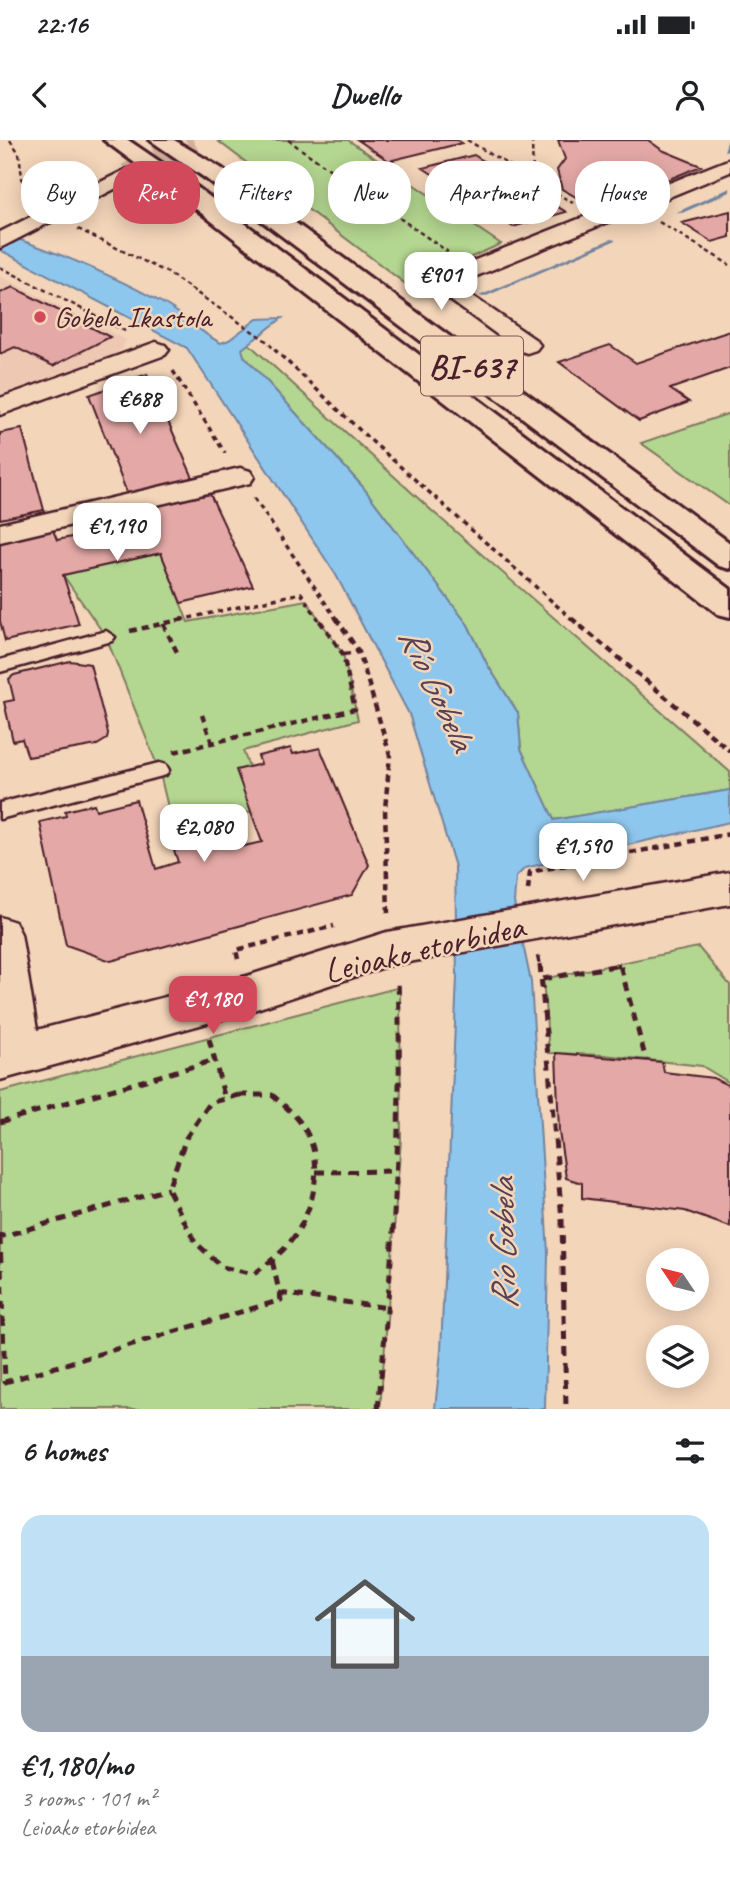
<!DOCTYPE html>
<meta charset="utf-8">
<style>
body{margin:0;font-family:Caveat,sans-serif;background:#f2f2f2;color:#202124;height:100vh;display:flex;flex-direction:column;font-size:26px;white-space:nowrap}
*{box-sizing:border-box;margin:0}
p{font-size:23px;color:#757577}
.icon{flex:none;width:38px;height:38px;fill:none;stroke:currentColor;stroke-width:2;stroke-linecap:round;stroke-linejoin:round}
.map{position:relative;height:1269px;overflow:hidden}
.side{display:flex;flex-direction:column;background:#fff;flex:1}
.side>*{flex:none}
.guide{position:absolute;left:21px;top:21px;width:690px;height:63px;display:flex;gap:14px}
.needle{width:46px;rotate:305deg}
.fabs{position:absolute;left:646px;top:1108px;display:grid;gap:14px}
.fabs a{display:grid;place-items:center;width:63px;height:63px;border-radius:50%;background:#fff;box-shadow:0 4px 18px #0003;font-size:35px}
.price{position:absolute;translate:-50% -60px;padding:0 16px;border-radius:14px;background:#fff;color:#222;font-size:23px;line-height:46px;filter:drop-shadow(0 2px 4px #0008)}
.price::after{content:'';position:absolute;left:50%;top:42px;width:21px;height:16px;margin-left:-10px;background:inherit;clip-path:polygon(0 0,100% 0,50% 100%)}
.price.current{background:#d1495b;color:#fff}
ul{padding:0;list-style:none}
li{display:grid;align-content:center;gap:14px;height:371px;padding:0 21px}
li span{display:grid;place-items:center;height:217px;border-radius:21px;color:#555}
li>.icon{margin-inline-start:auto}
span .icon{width:126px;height:126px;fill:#fffc;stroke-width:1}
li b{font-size:30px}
h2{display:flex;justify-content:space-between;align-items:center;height:84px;padding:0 21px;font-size:30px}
.tag{padding:0 24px;border-radius:28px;background:#fff;box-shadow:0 4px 18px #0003;font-size:24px;line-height:63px}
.tag.current{background:#d1495b;color:#fff}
.status{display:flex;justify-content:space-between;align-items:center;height:49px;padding:0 35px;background:#fff;direction:ltr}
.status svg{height:19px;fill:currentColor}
header{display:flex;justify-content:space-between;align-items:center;height:91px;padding:0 21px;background:#fff;font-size:32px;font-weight:700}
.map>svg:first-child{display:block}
.built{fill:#eec8b3}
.green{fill:#b3d690;stroke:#7e7a5e;stroke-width:2}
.water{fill:#8ec7ed;stroke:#73849f;stroke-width:2}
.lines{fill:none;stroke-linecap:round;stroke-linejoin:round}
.stream{fill:#73849f;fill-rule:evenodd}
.building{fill:#e4a9a6;stroke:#4a1f2b;stroke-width:2}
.street-tunnel{stroke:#d1b19d;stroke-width:23;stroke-dasharray:23 11;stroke-linecap:butt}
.lane-casing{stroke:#4a1f2b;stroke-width:5}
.street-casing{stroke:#4a1f2b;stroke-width:5}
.highway-casing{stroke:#4a1f2b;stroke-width:6}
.path-far3{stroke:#4a1f2b;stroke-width:2.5;stroke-dasharray:4.5 3.5;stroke-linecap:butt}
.path-far2{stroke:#4a1f2b;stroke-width:3.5;stroke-dasharray:5 4.5;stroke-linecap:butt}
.path-far1{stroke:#4a1f2b;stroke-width:4.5;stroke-dasharray:7 5;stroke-linecap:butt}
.path{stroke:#4a1f2b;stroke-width:5;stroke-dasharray:9 7;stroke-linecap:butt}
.lane{fill:#f3d5b9;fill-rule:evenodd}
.street{fill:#f3d5b9;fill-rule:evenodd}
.highway{fill:#f3d5b9;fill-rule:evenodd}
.poi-dot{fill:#d1495b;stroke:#f3d5b9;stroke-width:2.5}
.labels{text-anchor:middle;stroke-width:5;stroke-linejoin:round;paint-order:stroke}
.far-poi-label{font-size:30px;fill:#4a1f2b;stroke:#f3d5b9;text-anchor:start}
.shield{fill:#f3d5b9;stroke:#7d5656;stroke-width:2}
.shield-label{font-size:33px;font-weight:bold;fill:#4a1f2b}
.street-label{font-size:35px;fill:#4a1f2b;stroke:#f3d5b9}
.water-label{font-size:37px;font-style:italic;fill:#584152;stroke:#f3d5b9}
</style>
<div class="status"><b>22:16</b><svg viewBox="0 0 49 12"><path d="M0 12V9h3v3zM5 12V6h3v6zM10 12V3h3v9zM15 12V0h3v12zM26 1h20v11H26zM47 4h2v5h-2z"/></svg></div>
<header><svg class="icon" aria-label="back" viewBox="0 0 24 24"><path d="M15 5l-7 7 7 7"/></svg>Dwello<svg class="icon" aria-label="person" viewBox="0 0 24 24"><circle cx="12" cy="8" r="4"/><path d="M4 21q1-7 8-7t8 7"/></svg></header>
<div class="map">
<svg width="730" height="1269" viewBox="0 0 730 1269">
<rect width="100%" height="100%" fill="#f3d5b9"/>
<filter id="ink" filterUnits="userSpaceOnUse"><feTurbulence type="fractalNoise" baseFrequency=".0143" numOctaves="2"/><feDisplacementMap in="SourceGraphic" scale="14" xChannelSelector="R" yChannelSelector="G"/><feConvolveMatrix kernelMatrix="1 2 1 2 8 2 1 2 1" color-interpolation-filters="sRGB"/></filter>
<g filter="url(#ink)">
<path class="built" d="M0,136L126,200L122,209L112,216L0,255Z"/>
<path class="green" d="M221,0H348L501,104L407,145L218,1Z
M248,203L431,370L730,632V650L554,680L521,609L518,573L487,524L468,485L362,346L244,216L241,209Z
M730,273V366L641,303Z
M161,413L188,482L306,460L343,514L358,580L243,611L265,668L174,692L159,630L106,497L63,435Z
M698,807L730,845V943L702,926L604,915L549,913L543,839Z
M400,847L401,999L380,1269H0V952Z"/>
<path class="water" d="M0,93C57,112 115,136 168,166C186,177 202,194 221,203L229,200L257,179L282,178L242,209L244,216L362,346L468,485L487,524L518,573L521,609L554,680L730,650V682L525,728L516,737L514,762L531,842L548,1113L545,1269H435L441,1211L457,837L455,727L409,574L336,435L187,208L0,110Z"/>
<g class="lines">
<path class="stream" d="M730,0L729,10L724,11L727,2Z
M730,48V52L682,73L677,72Z
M611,99L616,100L484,157L479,156Z"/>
</g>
<path class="building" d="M358,0H457L462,3L389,21Z
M558,0H648L662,10L701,26L597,69L562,49L557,30L565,19Z
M474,15L566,72L513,87L423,28Z
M730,71V97L712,102L682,83Z
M13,147L110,197L53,226L15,207L0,214V153Z
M730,191V228L670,249L689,262L639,281L559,222L610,205L636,223Z
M147,234L194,340L127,353L89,255Z
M22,289L44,370L0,379V293Z
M210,354L253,446L181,463L161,413L63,435L79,484L5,501L0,481V401L53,390L57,400L138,383L133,371Z
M70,521L90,524L108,593L107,599L97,605L28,617L22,599L13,601L4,562L14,560L9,539L14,535Z
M291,608L293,614L320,608L369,725L352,755L111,821L66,805L40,682L66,676L65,671L94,664L96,670L136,660L156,729L178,722L174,710L231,696L235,708L262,702L236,630L261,624L258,616Z
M556,913L662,922L664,932L713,938L730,946V1087L685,1071L582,1058V1043L566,1038L559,992Z"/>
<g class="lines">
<path class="street-tunnel" d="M127,35L193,0"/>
<g class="lane-casing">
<path id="lane" d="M106,491L115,497L112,501L0,532V520Z
M159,623L166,625L169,630L166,635L0,679V663Z"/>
</g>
<g class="street-casing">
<path id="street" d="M730,19V32L462,142V149L536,200L540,205L536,210L527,213L518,210L439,152L437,143L445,132Z
M127,29L134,31L137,35L134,39L0,108V92Z
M156,202L165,205L169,210L165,215L0,275V258Z
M240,328L250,331L254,337L250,343L0,402V384Z
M730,732V764L387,826L247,872L0,940V777L15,782L21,794L37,890L247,836L387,792Z"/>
</g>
<g class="highway-casing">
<path id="highway" d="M104,0H128L194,45L730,449V477L718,474L178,55Z
M150,0H174L221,28L730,403V429L719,426L205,38Z"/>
</g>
<path class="path-far3" d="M10,0L19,13L25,61
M288,0L448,112
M467,0L573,63
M532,0L533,39
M659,82L730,125
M78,89L168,133L265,200L276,211
M0,127L127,192"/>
<path class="path-far2" d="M274,209L367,297L573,480
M173,231L225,313
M254,358L337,480
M180,480L301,453L319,480"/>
<path class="path-far1" d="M336,478L359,512L390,615L385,669L388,774
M571,478L730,611
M163,484L177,512
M130,491L188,478
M343,514L359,512
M202,575L212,603
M174,612L355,569L343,514L318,478
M528,750L530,732L730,694
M538,816L540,826
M238,819L236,810L334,786
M616,826H620"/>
<path class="path" d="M540,824L562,1080L566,1269
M543,839L620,825L646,920
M209,899L225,959
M239,955H272C286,967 300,978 308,995C326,1031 310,1083 283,1110C274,1119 264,1126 254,1134L222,1127L195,1102L168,1049L186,998L210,963Z
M0,982L215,920
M316,1032L395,1031
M0,1093V1097L168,1049
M0,1097L5,1242L281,1160L272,1120
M279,1153L388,1168
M378,1269C392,1127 403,984 398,841"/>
<use href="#lane" class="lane"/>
<use href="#street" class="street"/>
<use href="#highway" class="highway"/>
</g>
</g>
<circle class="poi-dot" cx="40" cy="177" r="7"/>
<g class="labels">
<g class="far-poi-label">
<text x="54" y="187">Gobela Ikastola</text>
</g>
<rect class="shield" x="421" y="196.5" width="102" height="59" rx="5"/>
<g class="shield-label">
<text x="472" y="238">BI-637</text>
</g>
<g class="street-label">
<text transform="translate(424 808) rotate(-13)" y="12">Leioako etorbidea</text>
</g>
<g class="water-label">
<text transform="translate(438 548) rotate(65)" y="13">Río Gobela</text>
<text transform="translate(502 1104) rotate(-91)" y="13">Río Gobela</text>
</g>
</g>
</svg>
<div class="fabs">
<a><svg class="needle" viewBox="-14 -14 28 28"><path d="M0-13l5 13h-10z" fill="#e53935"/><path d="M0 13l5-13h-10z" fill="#757577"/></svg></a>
<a><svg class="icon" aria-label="layers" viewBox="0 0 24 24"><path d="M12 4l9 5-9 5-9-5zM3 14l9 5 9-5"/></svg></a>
</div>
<b class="price" style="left:441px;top:172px">€901</b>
<b class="price" style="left:140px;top:296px">€688</b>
<b class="price" style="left:117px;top:423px">€1,190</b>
<b class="price" style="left:204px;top:724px">€2,080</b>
<b class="price" style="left:583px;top:743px">€1,590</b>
<b class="price current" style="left:213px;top:896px">€1,180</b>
<div class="guide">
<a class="tag">Buy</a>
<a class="tag current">Rent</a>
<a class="tag">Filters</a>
<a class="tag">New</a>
<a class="tag">Apartment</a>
<a class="tag">House</a>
</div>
</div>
<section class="side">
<h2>6 homes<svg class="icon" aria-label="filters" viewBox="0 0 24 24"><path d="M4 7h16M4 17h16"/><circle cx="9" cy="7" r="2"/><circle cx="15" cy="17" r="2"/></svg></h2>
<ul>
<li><span style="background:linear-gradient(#bfe0f5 65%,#9aa5b1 0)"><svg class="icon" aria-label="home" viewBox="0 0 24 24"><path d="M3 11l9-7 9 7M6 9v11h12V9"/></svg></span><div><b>€1,180/mo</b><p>3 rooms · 101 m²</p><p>Leioako etorbidea</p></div></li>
</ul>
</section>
